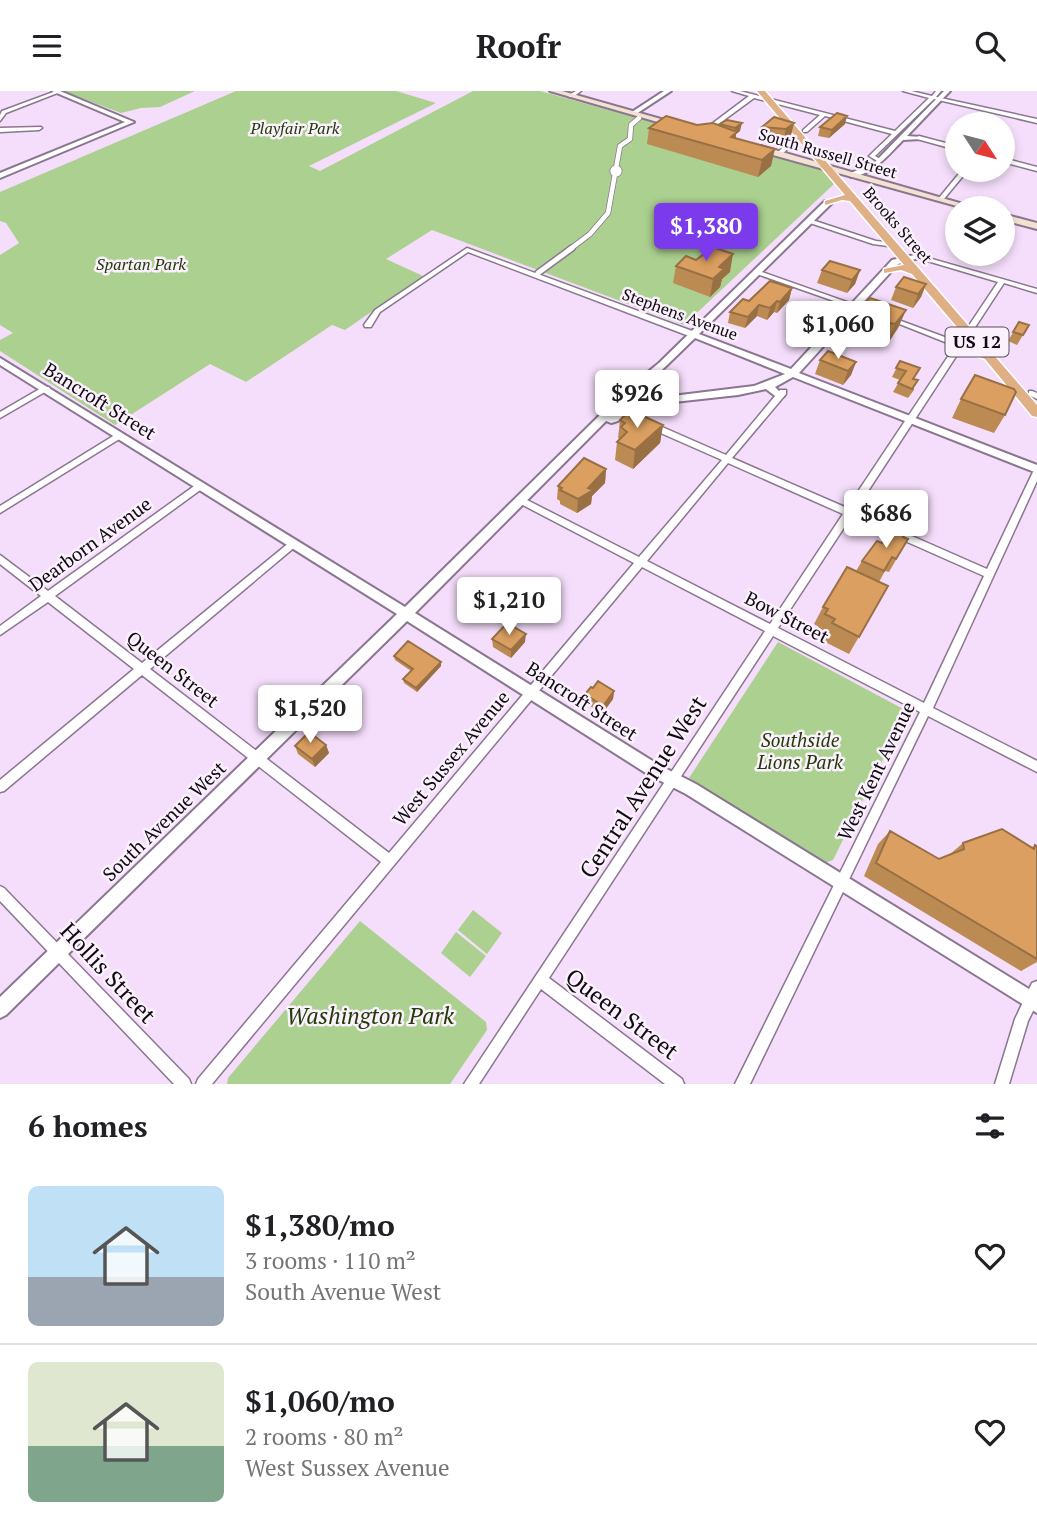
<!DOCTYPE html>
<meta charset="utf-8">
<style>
body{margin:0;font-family:"PT Serif",serif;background:#f6f6f6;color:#202124;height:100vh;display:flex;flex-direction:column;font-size:26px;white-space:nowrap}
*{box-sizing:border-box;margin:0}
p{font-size:23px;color:#757577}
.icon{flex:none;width:38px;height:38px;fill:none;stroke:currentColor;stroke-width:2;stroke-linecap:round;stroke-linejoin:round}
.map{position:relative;height:993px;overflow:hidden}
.side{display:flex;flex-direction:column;background:#fff;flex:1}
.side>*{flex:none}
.needle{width:46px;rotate:126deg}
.fabs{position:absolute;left:945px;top:21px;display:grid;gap:14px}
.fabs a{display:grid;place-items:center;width:70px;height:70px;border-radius:50%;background:#fff;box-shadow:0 4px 10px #0003;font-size:35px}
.price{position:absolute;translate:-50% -60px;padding:0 16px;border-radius:7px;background:#fff;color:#222;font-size:23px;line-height:46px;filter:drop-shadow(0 2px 4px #0008)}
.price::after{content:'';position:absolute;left:50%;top:42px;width:21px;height:16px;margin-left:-10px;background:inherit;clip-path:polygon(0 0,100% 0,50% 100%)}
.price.on{background:#7c3aed;color:#fff}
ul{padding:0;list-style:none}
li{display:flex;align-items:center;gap:21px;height:175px;padding:0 28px}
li+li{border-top:2px solid #e0e0e0}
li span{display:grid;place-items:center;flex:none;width:196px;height:140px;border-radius:10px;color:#555}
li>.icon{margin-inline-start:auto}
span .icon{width:84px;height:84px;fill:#fffc;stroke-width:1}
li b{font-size:30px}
h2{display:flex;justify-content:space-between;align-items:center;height:84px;padding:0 28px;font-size:30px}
header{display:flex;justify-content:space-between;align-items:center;height:91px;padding:0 28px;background:#fff;font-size:32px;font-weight:600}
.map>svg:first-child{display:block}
.green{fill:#abd08f}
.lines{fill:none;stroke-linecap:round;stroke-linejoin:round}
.pedestrian-far1-casing{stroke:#8b7690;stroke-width:6}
.pedestrian-casing{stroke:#8b7690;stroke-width:8}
.minor-casing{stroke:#8b7690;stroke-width:3}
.tertiary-casing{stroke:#8b7690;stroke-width:4}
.secondary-casing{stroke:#8b7690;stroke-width:4}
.trunk-casing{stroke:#fff;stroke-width:3}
.pedestrian-far1{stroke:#fff;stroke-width:4.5}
.pedestrian{stroke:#fff;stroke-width:5}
.minor{fill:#fff;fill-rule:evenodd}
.tertiary{fill:#fff;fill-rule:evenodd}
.secondary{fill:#f3e1d1;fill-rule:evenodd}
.trunk{fill:#dfaf86;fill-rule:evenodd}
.wall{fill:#bc8a53}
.shaded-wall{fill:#997044}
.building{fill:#dba061;stroke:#997044;stroke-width:2}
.labels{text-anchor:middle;stroke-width:5;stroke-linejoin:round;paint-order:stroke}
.far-park-label{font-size:16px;font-style:italic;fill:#223b07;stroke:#faf1fc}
.far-street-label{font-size:16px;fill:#100912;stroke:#faf1fc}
.shield{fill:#faf1fc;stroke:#564f58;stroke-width:2}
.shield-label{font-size:18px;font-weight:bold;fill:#100912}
.street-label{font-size:19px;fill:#100912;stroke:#faf1fc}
.park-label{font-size:19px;font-style:italic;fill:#223b07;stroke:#faf1fc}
.near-street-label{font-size:23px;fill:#100912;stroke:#faf1fc}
.near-park-label{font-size:23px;font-style:italic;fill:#223b07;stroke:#faf1fc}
</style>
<header><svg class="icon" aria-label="menu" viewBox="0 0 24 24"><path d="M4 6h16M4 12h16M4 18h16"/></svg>Roofr<svg class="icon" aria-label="search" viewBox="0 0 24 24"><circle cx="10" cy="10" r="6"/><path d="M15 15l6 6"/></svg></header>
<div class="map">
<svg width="1037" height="993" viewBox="0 0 1037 993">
<rect width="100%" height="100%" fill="#f5defb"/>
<path class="green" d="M63,0H195L160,16L141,17L121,22Z
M236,0H396L436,12L309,75L320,80L473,0H540L825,79L835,89L834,93L684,234L432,139L386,168L423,185L345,239L332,234L246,291L210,273L115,334L0,260V249L13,242L0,234V164L19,152L6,132L0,130V101Z
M778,551L907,620L833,769L825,772L689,687Z
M473,819L502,842L487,863L458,839Z
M360,830L486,931L487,939L450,993H227L228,987Z
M456,841L486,865L470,886L441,862Z"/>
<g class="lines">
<g class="pedestrian-far1-casing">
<path id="pedestrian-far1" d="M612.5 80a3.5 3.5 0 1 1 7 0a3.5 3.5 0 1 1-7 0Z
M569,159L590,143L608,122L620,55L630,48L631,34L639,27"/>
</g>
<g class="pedestrian-casing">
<path id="pedestrian" d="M538,182L572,157"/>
</g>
<g class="minor-casing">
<path id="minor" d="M56,0L60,1L6,22L0,30V24L2,20Z
M576,0H581L573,6H569V4Z
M732,0H740L895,40L929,7L903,0H911L932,5L936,0H941L936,6L1037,28V32L934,8L875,65L882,69L879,71L869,65L892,43L825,25L807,41H803V39L820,24L754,7L709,40H705V38L749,5Z
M41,36L42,37L39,39L0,41V37Z
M798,43L803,44L781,64H777V62Z
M919,45L957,55V59L917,48V46Z
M1003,67L1037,76V80L1003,71Z
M962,79H968L943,109H939V107Z
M809,128L876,150L895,152L898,154L895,156L873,153L807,131V129Z
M467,157L695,241L696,243L692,245H689L468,161L380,221L371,236H365L364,234L375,219Z
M914,164H918L1037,198V202L1004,192L855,420L987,478L1033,381L1037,378V390L933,617L1037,670V681L928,625L750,993H735L920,621L773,545L549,887L682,988L684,993H665L541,898L479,993H464L765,540L642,476L212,993H196L198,988L381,771L142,584L4,700L0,701V689L134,578L48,511L0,544V535L41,505L0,473V464L48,500L197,393H203L204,395L203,397L55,505L142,572L290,451H296L298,453L296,455L150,578L389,762L634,472L517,411L516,409L517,407H523L639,466L722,369L647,336V332H653L726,364L780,299H786V303L732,367L847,417L955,255L887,228L893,227L958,251L998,191L914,166ZM728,372L843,423L770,533L647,470ZM851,426L984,485L924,612L778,537Z
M756,179L875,221L876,222L871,223L754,182L753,181Z
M659,272H665L666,274L629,322L631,324L630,326L621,325V321Z
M43,296H49L50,298L0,327V321Z
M1029,300H1032L1037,302V308L1029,304Z
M118,342L121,343V347L0,422V415Z
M0,795L4,797L189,988L191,993H174L0,810Z
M1037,890V912L1028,930L1009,993H995L1015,928L1032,892Z"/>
</g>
<g class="tertiary-casing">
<path id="tertiary" d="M52,0H60L134,31L0,87V82L125,31Z
M664,0H671L636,23H632V21Z
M944,0H950L907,45L921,46V48L903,49C889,63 873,84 851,86V82L875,71Z
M825,110L832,112L699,243L791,278L892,169L919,163V167L898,173L799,282L1037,374V382L793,286L775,296L784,305L779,308L766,298L738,304L665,312L615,331L611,332L606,330L415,522L659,674L696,693L1037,903V922L686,703L649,684L407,530L6,924L0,927V906L397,523L0,274V267L405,516L600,324L613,315L626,299L659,272ZM695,247L785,283L754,295L664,306L615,323L621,319L632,303L665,276Z"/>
</g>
<g class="secondary-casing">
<path id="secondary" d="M550,0H562L682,34L675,36Z
M755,55H761L977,117H964L755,59Z
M1003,123L1037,132V138L1003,129Z"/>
</g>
<g class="trunk-casing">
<path id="trunk" d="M757,0H765L1037,314V326L1032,325L985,268L955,257L953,254L959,250L974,256L912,183L901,179L884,182V178L904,174L850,110L842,109L825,114V110L845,104Z"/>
</g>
<use href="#pedestrian-far1" class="pedestrian-far1"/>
<use href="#pedestrian" class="pedestrian"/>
<use href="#minor" class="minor"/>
<use href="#tertiary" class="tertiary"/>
<use href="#secondary" class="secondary"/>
<use href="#trunk" class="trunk"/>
</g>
<path class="wall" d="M727,29L740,40L736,43V47L771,75L758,86L647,53L649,37L697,34L720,35Z
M794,32L791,44L783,51L759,48L762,36Z
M845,33L829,47L818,45L820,36Z
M676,175L730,181L722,188L720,196L710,206L673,192Z
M822,179H860L855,193L847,202L817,192Z
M926,193L921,206L913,217L891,209L896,196Z
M792,197L789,209L777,222L774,221L767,229L757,225L745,237L728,232L730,221L749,210Z
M862,216L906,219L898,237L888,252L882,250L879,254L857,246L861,236L856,234Z
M1019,231L1029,234L1017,254L1008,250Z
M820,269L856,271L851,284L843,294L815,283Z
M900,270L914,288V299L908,307L893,301L900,289L892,286Z
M961,308L1005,324L994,342L952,327Z
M620,329L663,334L660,352L633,378L615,369L617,351L620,348L618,347Z
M606,378L605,392L592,405L591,413L577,422L560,413V410L557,408L558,395Z
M903,446L908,448L889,481L885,480L879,491L888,495L849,563L823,550L826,545L816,540L819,536L814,533L823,516L856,480L862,470L882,452Z
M492,548L525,551L511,567L493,556Z
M394,565L441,571V575L417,601L404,592L403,588L411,580L395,569Z
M614,600L613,608L602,623L584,611L585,603Z
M326,654L329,662L315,676L298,663L295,655Z
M890,740L939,768L949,764L963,752L1032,756L1035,754L1037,871L1021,880L864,785L878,753Z"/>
<path class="shaded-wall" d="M847,25L845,33L829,47L832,39Z
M742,32L740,40L736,43L734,58L731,46L734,44L735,37Z
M794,32L791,44L783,51L786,38Z
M775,58L771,75L758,86L762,69Z
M733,163L730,181L722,188L720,196L710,206L713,188L719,176Z
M860,179L855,193L847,202L852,189Z
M926,193L921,206L913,217L918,203Z
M792,197L789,209L777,222L780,211Z
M777,210L774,221L767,229L770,217Z
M759,214L757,225L745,237L748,226Z
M906,219L898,237L888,252L895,233Z
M890,232L882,250L879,254L887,235Z
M856,271L851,284L843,294L848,280Z
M663,334L660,352L633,378L635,359Z
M606,378L605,392L592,405L591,413L577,422L578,408Z
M526,543L525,551L511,567V559Z
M441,571V575L417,601L416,597Z
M614,600L613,608L602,623L603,615Z
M326,654L329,662L315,676L312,668Z"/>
<path class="building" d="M837,22L847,25L832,39L820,36Z
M666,25L697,34L713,32L737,41L731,46L775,58L762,69L649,37Z
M774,26L794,32L786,38L762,36Z
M727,29L742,32L735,37L720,33Z
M713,156L733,163L719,176L724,178L713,188L676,175L686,165L696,169Z
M830,170L860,179L852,189L822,179Z
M904,186L926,193L918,203L896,196Z
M770,190L792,197L780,211L777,210L770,217L759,214L748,226L730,221L743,208L749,210Z
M870,207L906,219L895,233L890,232L887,235L864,228L871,219L862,216Z
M1019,231L1029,234L1023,244L1013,241Z
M828,260L856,271L848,280L820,269Z
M900,270L920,277L913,288L918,289L912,298L898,292L906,280L896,277Z
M975,284L1014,298L1016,301L1005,324L961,308Z
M630,319L663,334L635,359L617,351L627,341L621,336L625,332L620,329Z
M584,367L606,378L588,397L593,399L578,408L560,399L562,397L558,395Z
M897,437L906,441L903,446L908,448L896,468L892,466L884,480L862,470L877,450L882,452L890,440L894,441Z
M847,476L888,495L859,546L832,532L835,528L825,523L828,518L823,516Z
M507,532L526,543L511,559L492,548Z
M408,550L441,571L416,597L403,588L413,578L394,565Z
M598,590L614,600L603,615L585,603L591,596L593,597Z
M309,641L326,654L312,668L295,655Z
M1002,738L1034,758L1035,754L1037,755V868L876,772L890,740L939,768L964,758L963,752Z"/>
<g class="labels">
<g class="far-park-label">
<text x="295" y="43">Playfair Park</text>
<text x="141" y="179">Spartan Park</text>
</g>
<g class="far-street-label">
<text transform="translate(828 62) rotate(16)" y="6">South Russell Street</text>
<text transform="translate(898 134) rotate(49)" y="6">Brooks Street</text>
<text transform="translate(680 223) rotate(20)" y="6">Stephens Avenue</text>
</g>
<rect class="shield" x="945.5" y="236.5" width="63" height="29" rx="5"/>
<g class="shield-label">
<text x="977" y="257">US 12</text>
</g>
<g class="street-label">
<text transform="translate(100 310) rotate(32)" y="7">Bancroft Street</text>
<text transform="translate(90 453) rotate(-36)" y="7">Dearborn Avenue</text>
<text transform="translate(787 526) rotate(27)" y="7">Bow Street</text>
<text transform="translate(173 578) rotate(38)" y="7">Queen Street</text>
<text transform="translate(582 610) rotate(33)" y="7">Bancroft Street</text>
<text transform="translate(451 667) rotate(-50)" y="7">West Sussex Avenue</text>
<text transform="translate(876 680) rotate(-64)" y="7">West Kent Avenue</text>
<text transform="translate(164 730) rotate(-44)" y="7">South Avenue West</text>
</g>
<g class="park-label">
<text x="800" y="656">Southside<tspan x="800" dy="22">Lions Park</tspan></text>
</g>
<g class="near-street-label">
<text transform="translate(643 696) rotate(-57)" y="8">Central Avenue West</text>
<text transform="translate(108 882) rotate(47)" y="8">Hollis Street</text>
<text transform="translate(622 923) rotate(37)" y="8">Queen Street</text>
</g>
<g class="near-park-label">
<text x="370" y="933">Washington Park</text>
</g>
</g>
</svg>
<div class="fabs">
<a><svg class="needle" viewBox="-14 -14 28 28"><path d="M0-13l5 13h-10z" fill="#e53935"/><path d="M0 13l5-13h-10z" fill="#757577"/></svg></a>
<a><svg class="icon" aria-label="layers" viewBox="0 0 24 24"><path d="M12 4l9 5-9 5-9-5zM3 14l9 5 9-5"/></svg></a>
</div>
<b class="price on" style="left:706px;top:172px">$1,380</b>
<b class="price" style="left:838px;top:270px">$1,060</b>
<b class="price" style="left:637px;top:339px">$926</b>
<b class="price" style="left:886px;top:459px">$686</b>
<b class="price" style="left:509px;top:546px">$1,210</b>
<b class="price" style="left:310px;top:654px">$1,520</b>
</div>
<section class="side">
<h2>6 homes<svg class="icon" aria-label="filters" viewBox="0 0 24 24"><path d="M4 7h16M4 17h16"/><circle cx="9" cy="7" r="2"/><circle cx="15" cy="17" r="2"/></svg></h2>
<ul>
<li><span style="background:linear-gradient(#bfe0f5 65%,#9aa5b1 0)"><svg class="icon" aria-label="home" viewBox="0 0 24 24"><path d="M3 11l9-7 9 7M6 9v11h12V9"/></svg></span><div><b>$1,380/mo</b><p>3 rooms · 110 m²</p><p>South Avenue West</p></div><svg class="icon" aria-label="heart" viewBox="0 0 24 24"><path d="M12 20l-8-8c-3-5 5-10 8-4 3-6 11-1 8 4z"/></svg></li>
<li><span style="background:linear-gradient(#dfe7d0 60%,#7fa58c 0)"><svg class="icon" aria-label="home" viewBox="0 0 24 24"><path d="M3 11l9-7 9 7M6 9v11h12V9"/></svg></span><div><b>$1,060/mo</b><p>2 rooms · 80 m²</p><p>West Sussex Avenue</p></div><svg class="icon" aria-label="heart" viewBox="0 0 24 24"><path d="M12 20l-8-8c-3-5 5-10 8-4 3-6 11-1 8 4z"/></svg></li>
</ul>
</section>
